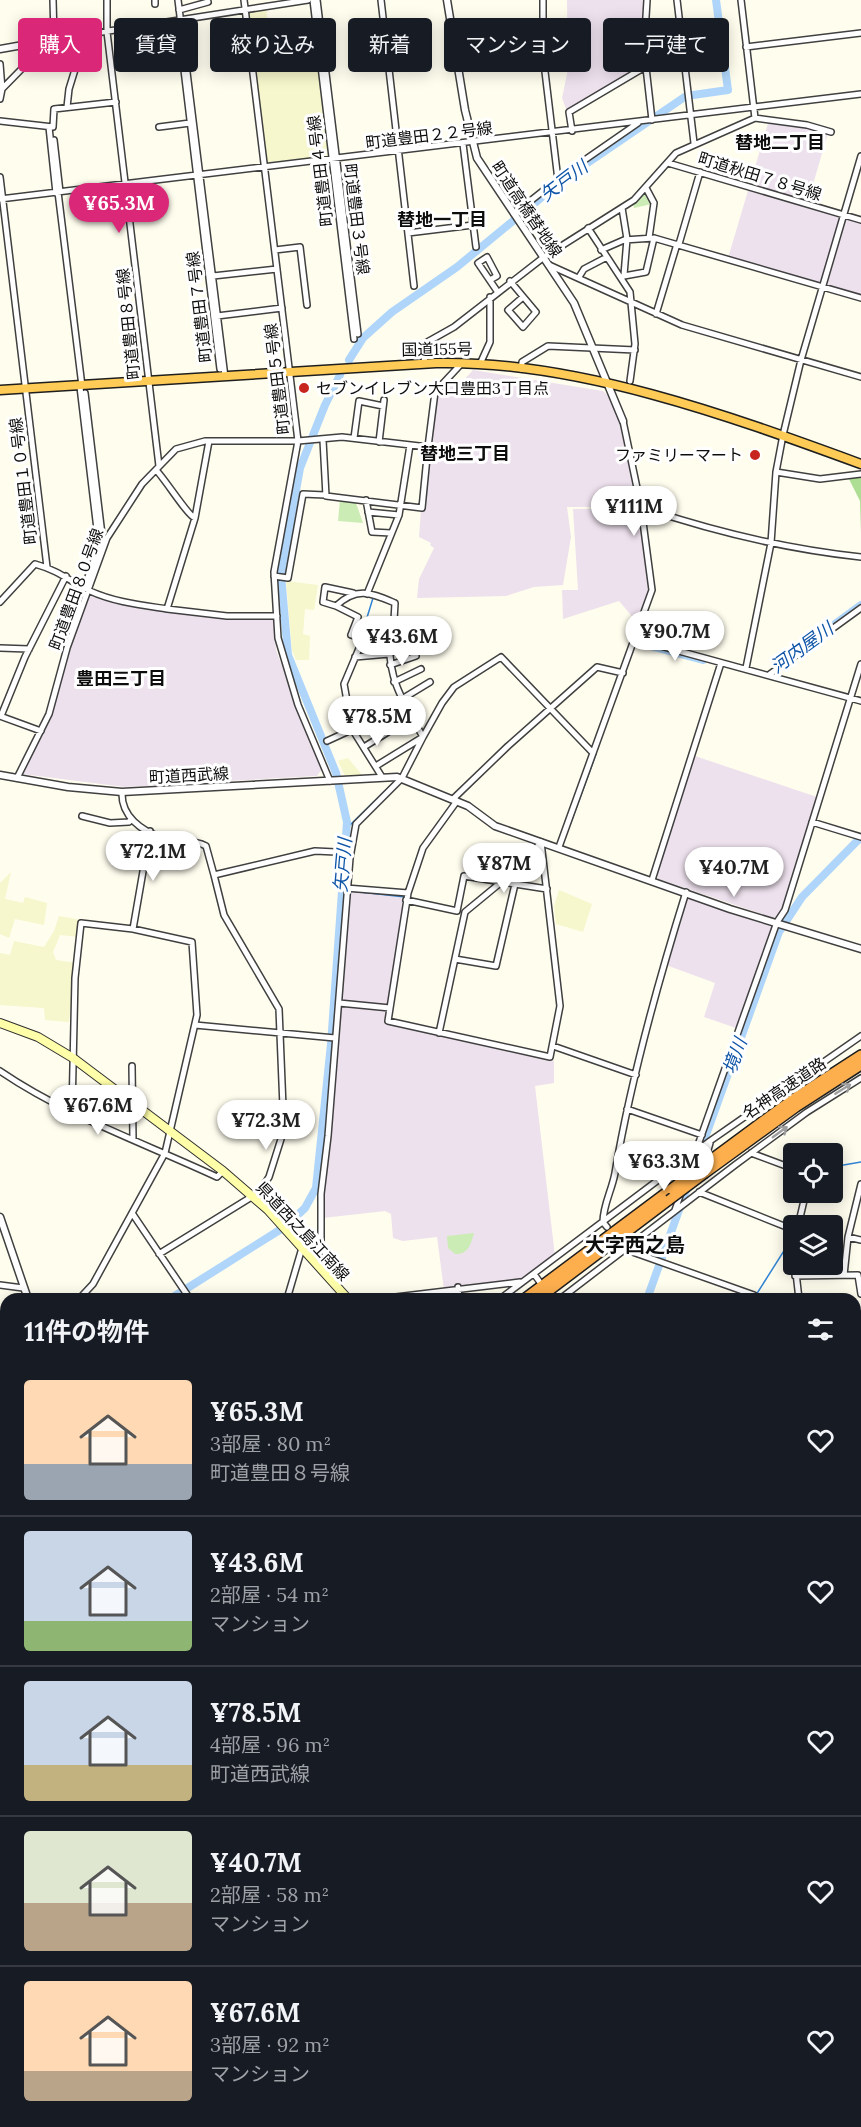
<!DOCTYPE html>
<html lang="ja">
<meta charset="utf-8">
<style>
body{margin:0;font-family:Lora,"Noto Sans JP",serif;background:#242831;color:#f1f3f6;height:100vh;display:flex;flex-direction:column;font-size:22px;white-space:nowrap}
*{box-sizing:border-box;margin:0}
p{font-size:20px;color:#9ea1a6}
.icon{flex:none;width:33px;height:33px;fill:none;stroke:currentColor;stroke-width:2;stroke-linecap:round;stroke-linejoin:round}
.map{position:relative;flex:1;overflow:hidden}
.drawer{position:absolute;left:0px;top:1293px;width:861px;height:834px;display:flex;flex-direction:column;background:#171b24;border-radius:18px 18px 0 0;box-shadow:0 3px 15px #0003}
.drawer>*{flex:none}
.guide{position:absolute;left:18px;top:18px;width:825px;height:54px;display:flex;gap:12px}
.fabs{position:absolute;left:783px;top:1143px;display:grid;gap:12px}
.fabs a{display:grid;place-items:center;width:60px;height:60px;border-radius:6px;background:#171b24;box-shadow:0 3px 15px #0003;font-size:30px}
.price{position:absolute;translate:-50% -51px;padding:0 14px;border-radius:21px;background:#fff;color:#222;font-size:20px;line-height:39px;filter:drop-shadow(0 2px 3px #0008)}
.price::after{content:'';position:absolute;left:50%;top:36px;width:18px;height:14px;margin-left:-9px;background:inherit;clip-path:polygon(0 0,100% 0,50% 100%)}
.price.on{background:#db2777;color:#fff}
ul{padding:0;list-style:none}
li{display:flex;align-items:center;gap:18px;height:150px;padding:0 24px}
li+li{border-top:2px solid #363941}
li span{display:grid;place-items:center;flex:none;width:168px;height:120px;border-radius:6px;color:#555}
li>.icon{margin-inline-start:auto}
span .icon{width:72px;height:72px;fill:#fffc;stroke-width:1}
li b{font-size:26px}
h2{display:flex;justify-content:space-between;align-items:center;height:72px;padding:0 24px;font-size:26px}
.pill{padding:0 21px;border-radius:6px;background:#171b24;box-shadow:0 3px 15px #0003;font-size:21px;line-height:54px}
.pill.on{background:#db2777;color:#fff}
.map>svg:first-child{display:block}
.industrial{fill:#ede1ed}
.farmland{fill:#f6f7cc}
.green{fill:#ccecb5}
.forest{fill:#adde93}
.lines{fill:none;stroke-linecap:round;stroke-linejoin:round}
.stream{stroke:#3184d5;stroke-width:1.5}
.river{stroke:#afd6fa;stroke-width:8}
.minor-casing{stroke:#404040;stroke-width:8}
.tertiary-casing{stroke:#404040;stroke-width:9}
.secondary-casing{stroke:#2f2f2f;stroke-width:10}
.trunk-casing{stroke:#1e1e1e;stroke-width:11}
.motorway-casing{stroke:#1e1e1e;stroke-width:12}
.minor{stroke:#fff;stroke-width:5}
.tertiary{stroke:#fff;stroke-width:6}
.secondary{stroke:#fffea9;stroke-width:8}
.trunk{stroke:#fecc56;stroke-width:8}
.motorway{stroke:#fdaf4e;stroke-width:9}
.motorway-bridge-casing{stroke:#1e1e1e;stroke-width:12;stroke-linecap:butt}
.motorway-bridge{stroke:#fdaf4e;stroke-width:9}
.oneway{stroke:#9e9e9e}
.poi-dot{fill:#c6261d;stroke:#fff;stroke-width:2}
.labels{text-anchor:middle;stroke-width:6;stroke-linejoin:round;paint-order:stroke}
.street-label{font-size:16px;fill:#0d0d0d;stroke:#fff}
.poi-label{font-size:16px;fill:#0d0d0d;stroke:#fff;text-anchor:start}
.neighbourhood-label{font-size:18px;font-weight:bold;fill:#0d0d0d;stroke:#fff}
.water-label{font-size:18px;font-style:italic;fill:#0f55a7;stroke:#fff}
.quarter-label{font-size:20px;font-weight:bold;fill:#0d0d0d;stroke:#fff}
</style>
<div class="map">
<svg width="861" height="2127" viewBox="0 0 861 2127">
<rect width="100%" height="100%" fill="#fffdee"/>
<path class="industrial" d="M567,0H643L644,24L641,68L567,112L562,98L568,69Z
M769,120L828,133L807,205L842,215L821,285L728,258Z
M847,217L861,221V295L827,285Z
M473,370L603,391L612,399L620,425L636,498L622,507H567L571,537L563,585L534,587L506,596L417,598L419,579L434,548L430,545L431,543L419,537L421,510H425L434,402L437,392L447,382L461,383Z
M638,508L651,579L650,590L637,622L619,601L563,619L562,590H578L573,509Z
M90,594L122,604L272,618L275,620L276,650L322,769L317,776L125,787L22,774L49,719L69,650Z
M695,756L817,797L782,911L774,918L658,879L656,871Z
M348,891L400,895L403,901L390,1003L387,1005L341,1002Z
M688,896L775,927L739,1029L704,1017L715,983L666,965Z
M341,1005L386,1009V1024L554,1061V1083L535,1086L555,1256L521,1281L444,1290L437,1237L403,1241L393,1238L391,1214L385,1211L323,1218Z
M0,1989H6V2121H271V2127H0Z"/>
<path class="farmland" d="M266,8L271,44L251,47L248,13Z
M317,39L331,156L267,165L253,66L287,62L285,43Z
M286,581L318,585L314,610L305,609L303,634L310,636L309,660H296L292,650Z
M348,758L362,775L345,776L338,761Z
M11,872L5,899L23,903L25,897L47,903L44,925L15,919L9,938L0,934V883Z
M559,890L592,904L583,932L556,924L554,906Z
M59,916L81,920L79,937L60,935L53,952L56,960L76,963L69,1022L45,1020L44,1008L0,1005V953L10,955L14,941L44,947L54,931Z
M855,2071L861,2086V2127H760L761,2121H855Z"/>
<path class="green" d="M644,192H647L652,204L634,208L633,204Z
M340,499L355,500L363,523L338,521Z
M474,1233C471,1244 468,1255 455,1254L448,1248L447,1236Z"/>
<path class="forest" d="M861,472V533L860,501L848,477Z"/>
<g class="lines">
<path class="stream" d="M425,504L428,474
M361,637L373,598
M353,656L359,641
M344,701L347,717
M458,798L468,788
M570,825L596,754
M347,828L397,779
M351,891L405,897
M832,1167L861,1162
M756,1295L794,1235"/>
<path class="river" d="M349,360L363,338L392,312L457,267L564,179L686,96L728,90L716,0
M835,624L861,605
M635,642L703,660
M170,1299L286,1226L305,1208L316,1188L331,1044L347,822L336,773L288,655L281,575L300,468L325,405L340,375
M647,1299L779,932L802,897L861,837
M0,1405L6,1401
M855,1794L861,1788
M477,2127L482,2121
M753,2127L754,2121"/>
<g class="minor-casing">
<path id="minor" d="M107,0V32L159,466
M178,0L225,377
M244,0L298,441L274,572L278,638L298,705L330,781
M313,0L354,339
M317,0L358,334
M381,0L414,286
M543,0V55L558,180
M647,0L644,50L652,120
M677,0L694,143
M155,4V0
M179,10L208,2
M178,20L220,369
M51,40L308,0
M746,47L861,33
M0,64L2,89
M0,99L2,89L54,36L53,0
M67,107L69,89L86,34
M755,118L807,125L831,132
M0,121L53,127L54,109L116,102
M49,127L56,193
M159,127L190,123
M572,131L569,112L645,67
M54,140L60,192
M463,144L476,247
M668,163L861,220
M0,177L47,567
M646,188L654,203L649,238
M58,192L82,386
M0,199L861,94
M622,208L627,239L624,275
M514,214L563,175L638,123
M588,228L630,292L635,344L630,381
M408,233L473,225
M679,244L700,172
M275,250L300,247L307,305
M601,250L624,240L654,238L861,298
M549,265L682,325L861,377
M213,276L277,269
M624,276L646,272L654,238
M579,277L584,269L607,257
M490,280L497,276L487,257L478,263L497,291
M510,281L536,312L523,327L508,310L523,297
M656,314L677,244
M217,316L282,308
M425,363L422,345L454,327L544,257L634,200L676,153L755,118L741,0
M480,364L490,342V297
M521,369L522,362L548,346L635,350
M80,387L99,546L84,588
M85,393L103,543
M354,438L359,401L383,406
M323,440L326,496L422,508L428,447
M379,442L384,400
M156,470C165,479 188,516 195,518
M776,472L820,479L861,474
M366,500L372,532L391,533
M641,507C712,531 786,549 861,557
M368,512L399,515
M274,576L288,578L303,494L325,495
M367,594L399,515L410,445
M0,602L35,564C60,571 69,581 90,591C114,602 141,605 167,609L195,518L209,441
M336,606L323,602L325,587L353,593
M167,609L227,616H277
M363,639L344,684L352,729L382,777
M635,639L861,701
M0,648L29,649
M355,657L389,654
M390,665L416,656
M746,668L771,543L776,472L783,435L801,360L861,156
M770,674L861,608
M394,682L421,669
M0,716L41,731
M1,716L25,657L66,576
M327,741L351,730L430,682
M364,747L412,717
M376,766L423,737L442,703L454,687L501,657L593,753
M17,778L49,714L67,648L107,538L142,484L176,449L205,441H298L342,437L428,447L435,392L462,363
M122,792C121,816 141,831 163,838C177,842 193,839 206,846L214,875L315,851L336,852
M453,799L508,746L597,667L623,673
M457,801L423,848L408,893L388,1021L550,1057L560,1006L541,842
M82,816L110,823L129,822L131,819
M812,822L861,837
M559,847L652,590L641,507L623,421
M214,875L224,915L279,1009L283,1107L281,1139L269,1177L255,1198
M652,880L721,663
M346,888L408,893
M406,900L457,911L464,876L547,889
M133,929L150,831
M455,959L496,966L515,884
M339,1003L390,1008
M195,1025L335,1038
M439,1033L465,912L522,865L541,842
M553,1046L636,1075
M132,1066L133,1139
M0,1071C66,1116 144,1143 217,1177L223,1171
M627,1109L702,1135
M72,1111L75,978L81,923L133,929L192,942L197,1015L165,1153L93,1284L79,1299
M751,1153L794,1169
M704,1163L710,1143
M687,1176L777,922L785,910L861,664
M699,1192L794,1230
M675,1210L681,1193
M132,1213L190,1299
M798,1226L806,1192
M607,1227L603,1222C603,1205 612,1190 615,1173C631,1078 657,985 686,892
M848,1237L861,1240
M621,1245L624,1249L754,1295L751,1299
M159,1254L253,1196
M795,1264L799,1299
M534,1274L539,1281
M844,1275L848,1237L861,1184
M327,1276L332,1273L321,1242V1194L328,1136L350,858L356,824L402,778L423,737C404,703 387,679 390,638H393L395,603C371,593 357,586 336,606L358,617L351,635L363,639L390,638
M795,1276L858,1275L861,1294
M0,1285L23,1288
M458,1287L459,1299
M287,1299L302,1248L321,1242
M379,1299L520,1282
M500,1299L710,1141L861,1036
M560,1299L735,1165L807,1112L861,1078
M855,1335L861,1338
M0,1352L6,1348
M855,1381L859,1382L857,1360L861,1347
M855,1521L861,1506
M0,1524L6,1523
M855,1532L861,1530
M0,1558L6,1557
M855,1559L861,1558
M855,1640L861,1638
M0,1687L6,1701
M2,1703L6,1717
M855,1758L861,1759
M0,1785L6,1786
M855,1788L861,1782
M855,1852L861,1851
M0,1863L6,1853
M855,1890L861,1889
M0,1911H6
M855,1929L861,1927
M855,2049L861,2037
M855,2055L861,2081
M0,2061H6
M378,2121L380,2127
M273,2127L274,2121
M472,2127V2121
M487,2127L491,2121
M643,2127V2121
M676,2127L704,2124L736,2127
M748,2127L749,2121
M759,2127L760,2121"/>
</g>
<g class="tertiary-casing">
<path id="tertiary" d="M447,0L465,110L477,158L574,303L623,421
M0,49L51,40
M0,775L68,787L122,792L397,777L468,806L495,826L730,909L861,949
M0,1217L28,1299
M855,1678L861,1679
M0,1985H6
M855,2053L861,2054
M198,2127V2121"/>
</g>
<g class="secondary-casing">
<path id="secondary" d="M0,1023L38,1037L73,1058L223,1171L268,1210L348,1299"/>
</g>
<g class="trunk-casing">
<path id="trunk" d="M0,390L436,363C576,360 730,416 861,464
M855,1603L861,1601
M0,1793L6,1791"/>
</g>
<g class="motorway-casing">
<path id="motorway" d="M709,1161L793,1099L861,1055
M705,1173L796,1107L861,1065
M524,1299L671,1189
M538,1299L669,1200
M0,1538L6,1536
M0,1546L6,1545"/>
</g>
<use href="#minor" class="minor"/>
<use href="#tertiary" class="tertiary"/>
<use href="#secondary" class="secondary"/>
<use href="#trunk" class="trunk"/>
<use href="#motorway" class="motorway"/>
<g class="motorway-bridge-casing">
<path id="motorway-bridge" d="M671,1189L709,1161
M669,1200L705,1173"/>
</g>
<use href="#motorway-bridge" class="motorway-bridge"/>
</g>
<defs><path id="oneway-shaft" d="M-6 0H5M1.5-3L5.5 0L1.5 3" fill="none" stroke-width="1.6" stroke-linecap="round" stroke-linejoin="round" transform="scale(1.5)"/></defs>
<g class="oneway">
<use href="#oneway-shaft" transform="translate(843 1089) rotate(-32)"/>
<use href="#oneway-shaft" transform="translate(780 1132) rotate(-36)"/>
</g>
<g class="poi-dot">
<circle cx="304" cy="388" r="6"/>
<circle cx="755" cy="455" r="6"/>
</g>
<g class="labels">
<g class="street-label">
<text transform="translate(429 135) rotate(-7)" y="6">町道豊田２２号線</text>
<text transform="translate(320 171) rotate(-97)" y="6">町道豊田４号線</text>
<text transform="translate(760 176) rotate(17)" y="6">町道秋田７８号線</text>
<text transform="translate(527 209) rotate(56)" y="6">町道高橋替地線</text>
<text transform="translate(357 219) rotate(83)" y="6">町道豊田３号線</text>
<text transform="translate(199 307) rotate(-97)" y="6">町道豊田７号線</text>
<text transform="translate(128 324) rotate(-96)" y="6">町道豊田８号線</text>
<text transform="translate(437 349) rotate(-1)" y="6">国道155号</text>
<text transform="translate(277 379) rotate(-97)" y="6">町道豊田５号線</text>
<text transform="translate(23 481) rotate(-97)" y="6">町道豊田１０号線</text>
<text transform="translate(76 589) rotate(-70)" y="6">町道豊田８０号線</text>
<text transform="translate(189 775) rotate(-3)" y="6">町道西武線</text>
<text transform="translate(784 1088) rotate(-34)" y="6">名神高速道路</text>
<text transform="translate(303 1231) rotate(47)" y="6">県道西之島江南線</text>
</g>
<g class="poi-label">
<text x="316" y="394">セブンイレブン大口豊田3丁目点</text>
<text x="743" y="461" text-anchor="end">ファミリーマート</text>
</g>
<g class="neighbourhood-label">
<text x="780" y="149">替地二丁目</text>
<text x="442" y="226">替地一丁目</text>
<text x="465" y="460">替地三丁目</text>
<text x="121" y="685">豊田三丁目</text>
</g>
<g class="water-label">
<text transform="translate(564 181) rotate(-37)" y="6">矢戸川</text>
<text transform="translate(802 648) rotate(-36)" y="6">河内屋川</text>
<text transform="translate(343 865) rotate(-85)" y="6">矢戸川</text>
<text transform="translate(735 1056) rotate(-70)" y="6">境川</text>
</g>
<g class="quarter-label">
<text x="635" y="1252">大字西之島</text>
</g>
</g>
</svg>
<div class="fabs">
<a><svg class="icon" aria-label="locate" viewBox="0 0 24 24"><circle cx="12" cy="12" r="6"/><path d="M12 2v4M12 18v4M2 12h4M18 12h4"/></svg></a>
<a><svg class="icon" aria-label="layers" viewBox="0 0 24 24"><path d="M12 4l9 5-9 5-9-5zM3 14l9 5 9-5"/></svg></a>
</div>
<b class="price on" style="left:119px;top:234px">¥65.3M</b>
<b class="price" style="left:634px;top:537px">¥111M</b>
<b class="price" style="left:675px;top:662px">¥90.7M</b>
<b class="price" style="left:402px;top:667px">¥43.6M</b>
<b class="price" style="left:377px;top:747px">¥78.5M</b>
<b class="price" style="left:153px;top:882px">¥72.1M</b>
<b class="price" style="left:504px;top:894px">¥87M</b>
<b class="price" style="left:734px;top:898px">¥40.7M</b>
<b class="price" style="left:98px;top:1136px">¥67.6M</b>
<b class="price" style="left:266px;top:1151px">¥72.3M</b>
<b class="price" style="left:664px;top:1192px">¥63.3M</b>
<div class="guide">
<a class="pill on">購入</a>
<a class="pill">賃貸</a>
<a class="pill">絞り込み</a>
<a class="pill">新着</a>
<a class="pill">マンション</a>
<a class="pill">一戸建て</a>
</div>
<section class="drawer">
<h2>11件の物件<svg class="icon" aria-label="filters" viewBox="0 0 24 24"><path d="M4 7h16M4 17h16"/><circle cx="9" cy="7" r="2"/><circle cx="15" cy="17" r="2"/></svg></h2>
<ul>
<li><span style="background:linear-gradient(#ffd9b3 70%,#9aa5b1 0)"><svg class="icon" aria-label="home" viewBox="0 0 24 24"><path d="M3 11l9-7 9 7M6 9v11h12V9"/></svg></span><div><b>¥65.3M</b><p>3部屋 · 80 m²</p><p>町道豊田８号線</p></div><svg class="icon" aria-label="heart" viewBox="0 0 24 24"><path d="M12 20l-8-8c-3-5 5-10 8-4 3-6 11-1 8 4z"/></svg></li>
<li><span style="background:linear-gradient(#c9d6e8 75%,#8fb573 0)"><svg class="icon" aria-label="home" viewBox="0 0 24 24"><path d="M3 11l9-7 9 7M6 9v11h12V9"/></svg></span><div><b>¥43.6M</b><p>2部屋 · 54 m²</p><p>マンション</p></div><svg class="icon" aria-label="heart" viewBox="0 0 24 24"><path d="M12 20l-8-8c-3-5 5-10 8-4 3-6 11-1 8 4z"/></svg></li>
<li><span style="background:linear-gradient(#c9d6e8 70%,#c2b280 0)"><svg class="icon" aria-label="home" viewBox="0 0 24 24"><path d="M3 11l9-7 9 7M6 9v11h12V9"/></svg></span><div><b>¥78.5M</b><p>4部屋 · 96 m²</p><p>町道西武線</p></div><svg class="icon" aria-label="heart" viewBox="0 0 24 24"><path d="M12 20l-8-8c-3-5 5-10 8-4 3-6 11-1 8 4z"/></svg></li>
<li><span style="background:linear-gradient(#dfe7d0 60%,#b9a48a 0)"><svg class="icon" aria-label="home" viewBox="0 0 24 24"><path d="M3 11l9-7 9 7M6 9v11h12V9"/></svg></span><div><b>¥40.7M</b><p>2部屋 · 58 m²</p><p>マンション</p></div><svg class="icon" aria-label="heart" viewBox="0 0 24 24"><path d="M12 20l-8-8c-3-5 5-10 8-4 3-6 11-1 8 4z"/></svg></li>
<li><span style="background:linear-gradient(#ffd9b3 75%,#b9a48a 0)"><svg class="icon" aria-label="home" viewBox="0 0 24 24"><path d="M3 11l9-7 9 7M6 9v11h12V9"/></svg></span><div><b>¥67.6M</b><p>3部屋 · 92 m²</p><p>マンション</p></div><svg class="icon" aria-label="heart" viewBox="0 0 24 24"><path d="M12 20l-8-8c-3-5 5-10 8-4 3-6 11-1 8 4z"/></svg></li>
</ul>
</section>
</div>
